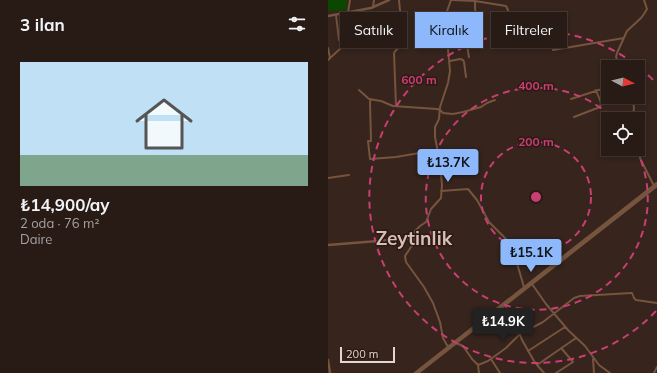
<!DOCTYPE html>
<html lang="tr">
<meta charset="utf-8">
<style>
body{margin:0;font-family:Mulish,sans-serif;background:#30241f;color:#f1f3f6;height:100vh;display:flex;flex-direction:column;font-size:15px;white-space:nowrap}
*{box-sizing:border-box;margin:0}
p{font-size:13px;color:#a5a1a1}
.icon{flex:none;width:22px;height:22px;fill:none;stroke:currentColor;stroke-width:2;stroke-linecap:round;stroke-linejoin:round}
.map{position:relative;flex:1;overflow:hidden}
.panel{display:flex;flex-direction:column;background:#281b16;width:328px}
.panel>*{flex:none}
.guide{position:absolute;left:12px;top:12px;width:257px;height:36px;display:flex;gap:8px}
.needle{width:26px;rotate:97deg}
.controls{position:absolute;left:273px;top:60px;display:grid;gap:8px}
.controls a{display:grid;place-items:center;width:44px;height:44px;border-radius:0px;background:#281b16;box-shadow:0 2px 6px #0003,0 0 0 1px #443935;font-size:20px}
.scale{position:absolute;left:12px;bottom:10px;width:55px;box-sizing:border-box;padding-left:4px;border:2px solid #e3d6d1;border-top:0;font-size:11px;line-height:14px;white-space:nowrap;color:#e3d6d1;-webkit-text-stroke:3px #2c1a14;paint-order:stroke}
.price{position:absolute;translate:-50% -34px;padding:0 9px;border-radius:4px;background:#8db9fc;color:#111;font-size:13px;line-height:26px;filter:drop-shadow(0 1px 2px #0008)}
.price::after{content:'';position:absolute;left:50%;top:24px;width:12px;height:9px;margin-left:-6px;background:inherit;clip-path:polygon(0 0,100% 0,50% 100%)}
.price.selected{background:#222;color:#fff}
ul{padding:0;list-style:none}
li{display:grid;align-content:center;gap:8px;height:212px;padding:0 20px}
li+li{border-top:1px solid #443935}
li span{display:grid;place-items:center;height:124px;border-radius:0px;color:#555}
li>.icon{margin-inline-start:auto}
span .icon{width:72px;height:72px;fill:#fffc;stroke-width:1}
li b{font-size:17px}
h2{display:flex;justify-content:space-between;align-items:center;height:48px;padding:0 20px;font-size:17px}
.chip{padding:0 14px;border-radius:0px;background:#281b16;box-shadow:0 2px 6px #0003,0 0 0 1px #443935;font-size:14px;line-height:36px}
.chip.selected{background:#8db9fc;color:#111}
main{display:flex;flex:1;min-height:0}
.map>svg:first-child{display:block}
.grass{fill:#0a4800}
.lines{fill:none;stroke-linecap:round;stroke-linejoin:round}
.minor{stroke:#76543d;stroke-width:2}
.tertiary{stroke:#76543d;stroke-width:2.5}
.ring{fill:none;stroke:#c93e73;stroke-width:2;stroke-dasharray:7 5}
.labels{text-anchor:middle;stroke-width:3;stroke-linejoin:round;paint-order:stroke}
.district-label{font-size:19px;font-weight:bold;fill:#d8bfb6;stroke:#2c1a14}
.centre{fill:#c93e73;stroke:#2c1a14;stroke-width:2}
.ring-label{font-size:12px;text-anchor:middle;font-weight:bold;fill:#c93e73;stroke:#2c1a14;stroke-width:3;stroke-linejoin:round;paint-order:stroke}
</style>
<main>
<section class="panel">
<h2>3 ilan<svg class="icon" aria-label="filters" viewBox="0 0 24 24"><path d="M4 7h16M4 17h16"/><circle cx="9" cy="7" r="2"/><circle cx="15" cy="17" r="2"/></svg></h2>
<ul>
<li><span style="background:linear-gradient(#bfe0f5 75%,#7fa58c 0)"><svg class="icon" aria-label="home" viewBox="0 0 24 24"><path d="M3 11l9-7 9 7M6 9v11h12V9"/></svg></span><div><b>₺14,900/ay</b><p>2 oda · 76 m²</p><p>Daire</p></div></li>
</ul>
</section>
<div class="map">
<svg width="329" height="373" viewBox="0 0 329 373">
<rect width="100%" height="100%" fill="#36241d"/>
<path class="grass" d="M0,0H19L18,10L0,11Z"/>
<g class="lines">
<path class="minor" d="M124,0L147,1L178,6L180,10L179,14L185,21L191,40L189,43L178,46
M147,0C147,7 147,13 148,20C150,29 153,36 154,45
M45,7L46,0
M20,12L22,0
M8,15L11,40
M134,16L141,57
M117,17L138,15
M0,48L2,58
M225,50L296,38
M0,60L15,46
M122,61L132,59L135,60L136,62L138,77
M292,67L288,57L289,53L299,31L313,18L316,14L319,9L316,0
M31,90L41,99L53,101L65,106L109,109L112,110L115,113L125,114L135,112L153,107L159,103L167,100
M300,97L306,106L305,119
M43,99L42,102L43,141H40L42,159L68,157L109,150
M243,99L280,87
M68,106L66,53C68,48 74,48 75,41L71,0
M246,117L272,107L273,103L268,90
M310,145L312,158L326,186
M0,178L21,175
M113,191L140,189L149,200L161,222L178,239L185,250L196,287
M204,284L218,304L240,330L257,346L271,365L282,373
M177,305L181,315L188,324L194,340L206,361L209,365L248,338
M128,343L135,346L144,359L150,365L160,361L178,348L192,334L215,322L246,298L252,296L303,293H304L306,298L308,300L329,303
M120,347L115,338L112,322L105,303L96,287L78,262L77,256L85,244L87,231L92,226L98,222L103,209L113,198L114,185L112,163L107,137V127L111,119L112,107L120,83L122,71L117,17L123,0
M200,351L237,327
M163,359L172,373
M265,359L266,373
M150,365L151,373
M209,365L216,373
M228,373L245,362L234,349
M326,373L329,367"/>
<path class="tertiary" d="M0,16L43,8L61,0
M0,245L87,238
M0,360L2,373
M87,373L329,183
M90,373L329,186"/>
</g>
<g class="ring">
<circle cx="208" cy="197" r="55"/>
<path d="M308 149A111 111 0 1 1 286 119"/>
<path d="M328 311A166 166 0 1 1 328 83"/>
</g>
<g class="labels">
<g class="district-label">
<text x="86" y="245">Zeytinlik</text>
</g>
</g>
<circle cx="208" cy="197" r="6" class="centre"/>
<g class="ring-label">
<text x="91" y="84">600 m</text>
<text x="208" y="90">400 m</text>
<text x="208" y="146">200 m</text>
</g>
</svg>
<div class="controls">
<a><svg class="needle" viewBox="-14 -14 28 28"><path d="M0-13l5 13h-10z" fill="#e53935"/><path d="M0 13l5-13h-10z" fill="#a5a1a1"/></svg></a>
<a><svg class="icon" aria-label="locate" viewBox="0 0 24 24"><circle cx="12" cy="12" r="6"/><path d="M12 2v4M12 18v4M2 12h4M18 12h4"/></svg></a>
</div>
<div class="scale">200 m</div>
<b class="price" style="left:120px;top:183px">₺13.7K</b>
<b class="price" style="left:203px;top:273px">₺15.1K</b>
<b class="price selected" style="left:175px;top:342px">₺14.9K</b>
<div class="guide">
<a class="chip">Satılık</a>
<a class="chip selected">Kiralık</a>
<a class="chip">Filtreler</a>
</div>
</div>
</main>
